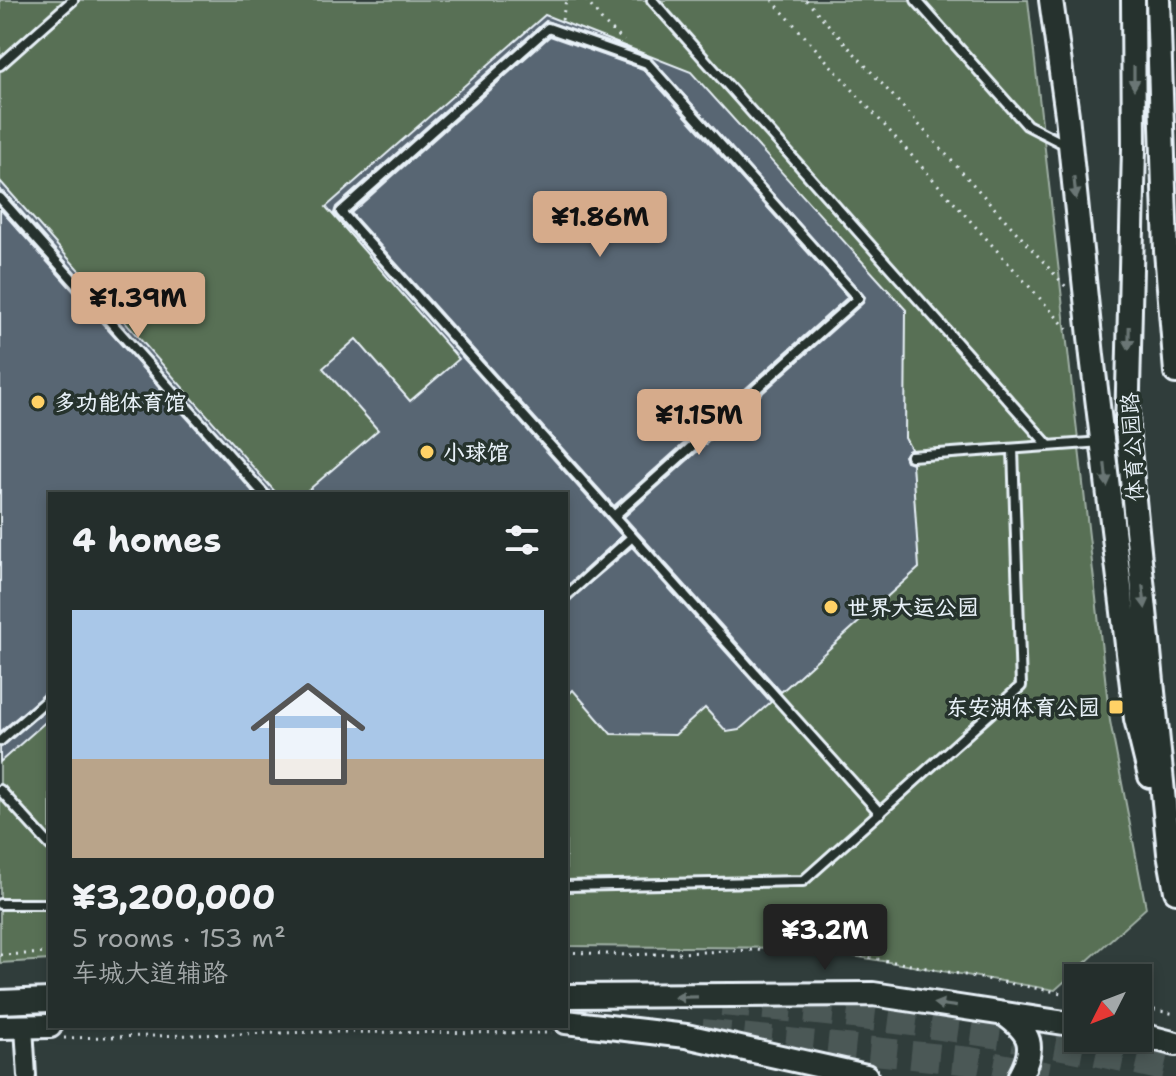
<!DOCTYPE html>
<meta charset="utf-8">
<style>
body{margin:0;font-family:"Shantell Sans","LXGW WenKai TC",sans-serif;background:#2c3634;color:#f1f3f6;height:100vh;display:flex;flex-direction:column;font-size:30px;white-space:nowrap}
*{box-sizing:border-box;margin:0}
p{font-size:26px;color:#a3a8a9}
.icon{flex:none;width:44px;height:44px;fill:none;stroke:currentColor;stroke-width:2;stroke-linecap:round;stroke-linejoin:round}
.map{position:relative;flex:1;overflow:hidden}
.side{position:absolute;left:48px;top:492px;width:520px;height:536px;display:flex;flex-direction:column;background:#242e2c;border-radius:0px;box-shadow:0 4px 12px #0003,0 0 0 2px #414a48}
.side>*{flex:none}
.needle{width:52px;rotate:228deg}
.buttons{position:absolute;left:1064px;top:964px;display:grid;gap:16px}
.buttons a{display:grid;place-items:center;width:88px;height:88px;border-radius:0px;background:#242e2c;box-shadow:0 4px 12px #0003,0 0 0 2px #414a48;font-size:40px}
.price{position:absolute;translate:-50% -68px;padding:0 18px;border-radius:8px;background:#d6ab8b;color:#111;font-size:26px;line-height:52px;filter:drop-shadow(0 2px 4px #0008)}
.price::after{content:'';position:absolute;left:50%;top:48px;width:24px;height:18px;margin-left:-12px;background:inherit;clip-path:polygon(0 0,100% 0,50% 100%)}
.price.current{background:#222;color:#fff}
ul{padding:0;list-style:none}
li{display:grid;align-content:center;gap:16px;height:424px;padding:0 24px}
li+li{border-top:2px solid #414a48}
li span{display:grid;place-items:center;height:248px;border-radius:0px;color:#555}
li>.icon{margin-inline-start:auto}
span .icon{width:144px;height:144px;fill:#fffc;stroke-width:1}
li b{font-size:34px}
h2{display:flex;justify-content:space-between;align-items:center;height:96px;padding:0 24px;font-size:34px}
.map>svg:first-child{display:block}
.green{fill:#597055;stroke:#a0b0a6;stroke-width:2}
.building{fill:#596673;stroke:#e8f1f8;stroke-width:2}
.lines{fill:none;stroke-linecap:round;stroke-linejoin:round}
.highway-tunnel{stroke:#4c5857;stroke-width:28;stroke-dasharray:28 14;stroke-linecap:butt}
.lane-casing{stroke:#e8f1f8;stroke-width:14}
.street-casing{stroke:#e8f1f8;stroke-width:22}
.secondary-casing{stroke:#e8f1f8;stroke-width:28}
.path{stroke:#e8f1f8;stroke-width:3;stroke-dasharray:2 6;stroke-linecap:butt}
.lane{stroke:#26332d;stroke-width:8}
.street{stroke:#26332d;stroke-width:16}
.secondary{stroke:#26332d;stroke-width:22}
.oneway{fill:#6a7674}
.poi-dot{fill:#ffd166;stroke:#26332d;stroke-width:3}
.labels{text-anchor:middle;stroke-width:7;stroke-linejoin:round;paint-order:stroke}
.poi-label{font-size:22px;font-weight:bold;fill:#e8f1f8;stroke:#26332d;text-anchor:start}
.street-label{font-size:22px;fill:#e8f1f8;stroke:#26332d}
</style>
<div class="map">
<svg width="1176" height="1076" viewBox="0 0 1176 1076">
<rect width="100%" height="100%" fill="#303d3b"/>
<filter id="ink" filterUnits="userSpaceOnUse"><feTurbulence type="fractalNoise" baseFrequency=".0125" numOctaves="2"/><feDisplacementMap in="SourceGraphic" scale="16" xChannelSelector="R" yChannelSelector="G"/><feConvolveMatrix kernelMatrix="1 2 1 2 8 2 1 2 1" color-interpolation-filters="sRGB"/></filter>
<g filter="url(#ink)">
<path class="green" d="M0,0H1028L1110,721L1146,908L1055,990L805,948L566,946V494H50V960L0,963Z"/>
<path class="building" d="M545,15L691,72L906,310L905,438L911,449L904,456L906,461L912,463L919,568L781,692L624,517L863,303L865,297L649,56L546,21L336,207L334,213L622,536L566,587V494H304L378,430L323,368L356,339L410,401L459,359L326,207Z
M550,36L643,69L848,297L614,506L351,213Z
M0,181L277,494H271L5,193L0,191Z
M0,209L255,494H50V690L0,732Z
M632,547L771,702L739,730L727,732L705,708L675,735L611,734L573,690L566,697V603Z
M50,706V718L0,762V748Z"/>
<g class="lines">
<path class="highway-tunnel" d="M722,1002C875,1015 1027,1034 1176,1070
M702,1033L970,1061L1048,1076"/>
<g class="lane-casing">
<path id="lane" d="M652,0L1049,446
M916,0L1027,125L1066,145
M0,65L73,0
M0,198L264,494
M911,456L1102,442
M614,516L858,298L647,63L548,28L341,212L880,813
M566,596L632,537
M0,741L50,697
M0,790L50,845
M566,886L803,881L1021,686L1013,449
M0,904H50"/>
</g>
<g class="street-casing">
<path id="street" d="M24,1027L27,1076"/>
</g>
<g class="secondary-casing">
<path id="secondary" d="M1051,0L1067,115L1092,356L1136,719L1150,776
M1133,0L1134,149L1127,429L1169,853L1176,891
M1158,0L1166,251L1176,372
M566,996L873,994L1078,1025
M0,1002L50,1000
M1004,1014C1031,1033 1036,1046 1020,1076
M566,1022L686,1036L866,1076
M0,1027L50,1026
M1138,1034L1176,1044"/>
</g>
<path class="path" d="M586,0L604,23L624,41
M772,0L1071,333
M806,0L1067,288
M562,20L566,0
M566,952L628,955L754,950L851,954L1078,996
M0,955L50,953
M1138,1007L1176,1014
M64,1038L322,1032L552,1033"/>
<use href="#lane" class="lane"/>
<use href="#street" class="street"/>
<use href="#secondary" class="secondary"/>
</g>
<defs><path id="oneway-solid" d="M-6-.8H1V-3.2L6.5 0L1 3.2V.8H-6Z" transform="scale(2)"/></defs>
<g class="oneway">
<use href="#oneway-solid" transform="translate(1134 78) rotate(90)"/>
<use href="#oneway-solid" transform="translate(1075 188) rotate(84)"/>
<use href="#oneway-solid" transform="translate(1129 338) rotate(91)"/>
<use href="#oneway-solid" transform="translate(1106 475) rotate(84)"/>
<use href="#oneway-solid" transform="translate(1144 597) rotate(84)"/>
<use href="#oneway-solid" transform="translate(686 997) rotate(179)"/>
<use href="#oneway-solid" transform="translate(945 1005) rotate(-172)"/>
</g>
</g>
<g class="poi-dot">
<circle cx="38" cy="402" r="8"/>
<circle cx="427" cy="452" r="8"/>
<circle cx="831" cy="607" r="8"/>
<rect x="1108" y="699" width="16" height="16" rx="4"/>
</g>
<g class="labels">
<g class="poi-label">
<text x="54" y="410">多功能体育馆</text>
<text x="443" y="460">小球馆</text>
<text x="847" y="615">世界大运公园</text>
<text x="1100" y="715" text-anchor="end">东安湖体育公园</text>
</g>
<g class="street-label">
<text transform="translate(1132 447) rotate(-93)" y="8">体育公园路</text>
</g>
</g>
</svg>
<div class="buttons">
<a><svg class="needle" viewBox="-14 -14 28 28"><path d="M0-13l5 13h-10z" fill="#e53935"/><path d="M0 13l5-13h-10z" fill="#a3a8a9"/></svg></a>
</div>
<b class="price" style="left:600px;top:259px">¥1.86M</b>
<b class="price" style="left:138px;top:340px">¥1.39M</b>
<b class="price" style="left:699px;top:457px">¥1.15M</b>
<b class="price current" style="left:825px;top:972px">¥3.2M</b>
<section class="side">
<h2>4 homes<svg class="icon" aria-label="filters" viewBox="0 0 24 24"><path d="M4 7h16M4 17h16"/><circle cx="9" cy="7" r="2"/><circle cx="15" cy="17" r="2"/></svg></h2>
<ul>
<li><span style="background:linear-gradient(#a9c7e8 60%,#b9a48a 0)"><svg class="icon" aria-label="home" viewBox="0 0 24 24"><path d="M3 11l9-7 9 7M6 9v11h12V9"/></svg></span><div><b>¥3,200,000</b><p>5 rooms · 153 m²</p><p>车城大道辅路</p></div></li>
</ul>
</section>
</div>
